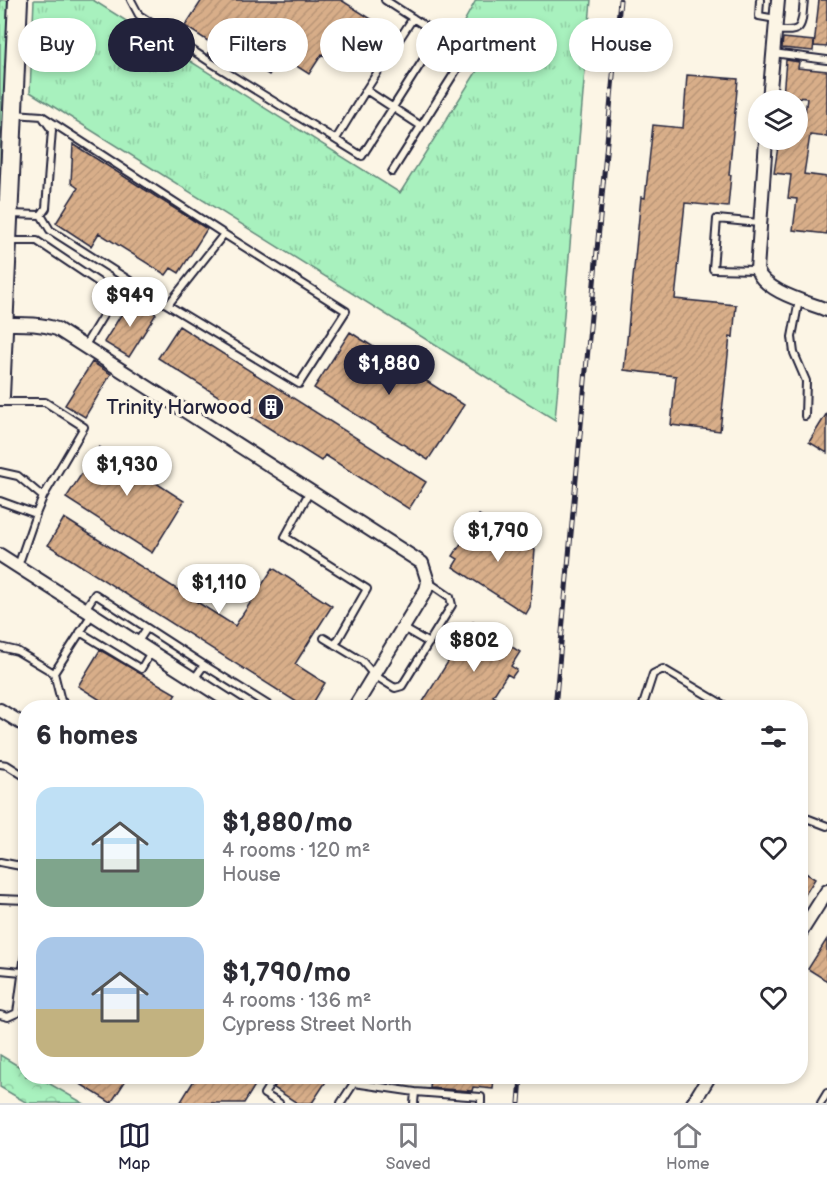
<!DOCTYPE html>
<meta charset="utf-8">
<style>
body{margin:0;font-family:"Balsamiq Sans",sans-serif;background:#f2f2f3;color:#2b2b33;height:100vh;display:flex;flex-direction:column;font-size:22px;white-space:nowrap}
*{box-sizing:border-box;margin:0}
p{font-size:20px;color:#7c7c81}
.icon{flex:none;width:33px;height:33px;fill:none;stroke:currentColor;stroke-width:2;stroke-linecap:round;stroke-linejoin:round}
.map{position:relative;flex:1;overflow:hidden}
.details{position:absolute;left:18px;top:700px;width:790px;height:384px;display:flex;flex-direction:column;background:#fff;border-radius:24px;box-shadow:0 3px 9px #0003}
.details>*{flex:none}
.hud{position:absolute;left:18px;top:18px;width:792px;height:54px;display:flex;gap:12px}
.fabs{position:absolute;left:748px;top:90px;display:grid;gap:12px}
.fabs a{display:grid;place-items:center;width:60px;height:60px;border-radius:50%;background:#fff;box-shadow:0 3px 9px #0003;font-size:30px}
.price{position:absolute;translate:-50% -51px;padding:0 14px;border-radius:21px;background:#fff;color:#222;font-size:20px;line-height:39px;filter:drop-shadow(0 2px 3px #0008)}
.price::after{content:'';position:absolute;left:50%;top:36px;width:18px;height:14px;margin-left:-9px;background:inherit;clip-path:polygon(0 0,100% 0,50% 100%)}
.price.current{background:#22223b;color:#fff}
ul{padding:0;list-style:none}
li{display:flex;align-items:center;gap:18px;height:150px;padding:0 18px}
li span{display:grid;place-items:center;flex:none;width:168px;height:120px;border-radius:18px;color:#555}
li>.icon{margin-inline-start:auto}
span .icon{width:72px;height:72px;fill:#fffc;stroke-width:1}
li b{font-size:26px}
h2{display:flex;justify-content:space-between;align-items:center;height:72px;padding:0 18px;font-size:26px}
.tag{padding:0 21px;border-radius:27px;background:#fff;box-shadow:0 3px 9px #0003;font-size:21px;line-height:54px}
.tag.current{background:#22223b;color:#fff}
.tab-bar{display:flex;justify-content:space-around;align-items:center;height:84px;border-top:2px solid #e1e1e2;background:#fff;font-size:16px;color:#7c7c81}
.tab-bar a{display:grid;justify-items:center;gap:3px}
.tab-bar .current{color:#22223b}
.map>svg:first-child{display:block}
.grass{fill:url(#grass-tufts);stroke:#658a7c;stroke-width:1.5}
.forest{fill:url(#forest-crowns);stroke:#658a7c;stroke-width:1.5}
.building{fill:url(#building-hatch);stroke:#22223b;stroke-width:1.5}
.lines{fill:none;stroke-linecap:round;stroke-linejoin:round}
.service-casing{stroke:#22223b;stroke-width:10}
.minor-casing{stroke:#22223b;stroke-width:16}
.secondary-casing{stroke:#22223b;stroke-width:22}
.service{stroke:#fcf5e5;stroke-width:6}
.minor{stroke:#fcf5e5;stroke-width:12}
.secondary{stroke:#fcf5e5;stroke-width:18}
.rail-casing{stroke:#22223b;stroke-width:5}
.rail{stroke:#fcf5e5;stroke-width:3;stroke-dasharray:9;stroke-linecap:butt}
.labels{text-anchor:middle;stroke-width:6;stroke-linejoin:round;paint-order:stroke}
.poi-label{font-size:21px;fill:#22223b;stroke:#fcf5e5;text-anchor:end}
</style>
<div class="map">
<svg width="827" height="1103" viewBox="0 0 827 1103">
<defs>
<pattern id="grass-tufts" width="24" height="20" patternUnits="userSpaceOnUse" patternTransform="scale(1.5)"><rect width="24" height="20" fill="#a8f1be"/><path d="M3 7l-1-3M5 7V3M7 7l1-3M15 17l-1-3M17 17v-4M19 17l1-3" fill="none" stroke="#90cea4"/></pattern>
<pattern id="forest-crowns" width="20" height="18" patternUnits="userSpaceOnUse" patternTransform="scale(1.5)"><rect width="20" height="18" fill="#a8f1be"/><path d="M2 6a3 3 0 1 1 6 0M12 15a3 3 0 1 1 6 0" fill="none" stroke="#90cea4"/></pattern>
<pattern id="building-hatch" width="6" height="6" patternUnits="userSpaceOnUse" patternTransform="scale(1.5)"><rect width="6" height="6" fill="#d8ae89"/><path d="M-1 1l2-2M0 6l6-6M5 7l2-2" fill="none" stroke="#b99577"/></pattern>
</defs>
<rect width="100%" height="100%" fill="#fcf5e5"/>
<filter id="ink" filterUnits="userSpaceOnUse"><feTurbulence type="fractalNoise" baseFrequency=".0167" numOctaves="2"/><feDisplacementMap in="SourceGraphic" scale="12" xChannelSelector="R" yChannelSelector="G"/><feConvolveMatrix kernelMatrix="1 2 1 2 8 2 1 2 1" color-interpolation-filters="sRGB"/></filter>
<g filter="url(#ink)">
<path class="grass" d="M0,0H13L0,267Z
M34,0H93L400,193L487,55L456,36L476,0H591L555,420L30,92Z"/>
<path class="forest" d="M0,1055L25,1070L26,1077H38L83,1103H27L0,1087Z"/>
<path class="building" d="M202,0H341L376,22L346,69L322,54L309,74L281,56L269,75L231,50L223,64L208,54L214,45L185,26Z
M819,0H827V47L814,46Z
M783,38L814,41L813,51L782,48Z
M786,60L799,62L798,68L827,71V137L810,135L804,174L827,177V234L793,230L797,199L788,198L791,175L774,173L779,140H798V128L803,129L807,98L783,96Z
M687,75L738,79L729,175H731L728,207L685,203L675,299L736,305L733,337L730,336L720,431L671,425L676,376L624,370L641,197L645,198L653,125L683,128Z
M73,144L207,229L179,273L171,268L166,275L99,233L91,246L56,223L78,188L71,183Z
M131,299L156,314L129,357L104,342Z
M179,326L426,482L409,509L325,455L321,461L158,358Z
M350,332L464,405L428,460L314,388Z
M92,362L111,374L85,417L65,405Z
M827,413V453L809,442Z
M99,447L129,466L138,451L162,466L153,481L184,501L152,553L66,498Z
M479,515L535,550L530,607L526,614L453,567L458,559L453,556Z
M64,518L235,626L273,568L332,606L295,664L325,683L310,708H306L48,545Z
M473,622L520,652L511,666L517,670L512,677L507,674L493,696L513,708H419Z
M100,650L176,694L171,702L180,708H113L78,686Z
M801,870L815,879L801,901Z
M827,939V981L808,969Z
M69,1077H128L111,1103Z
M196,1077H269L265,1083L259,1079L244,1103H180Z
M280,1077H329L312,1103H297L274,1088Z
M431,1077H494L493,1089L473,1087L472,1091L430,1088Z"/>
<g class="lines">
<g class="service-casing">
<path id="service" d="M131,0L139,15L210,62L362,156L439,35L385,0
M760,0L759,16L776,19
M775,30C805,34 801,26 804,0
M773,53L827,60
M366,90L413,18
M336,139L366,90L421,126
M392,172L464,58
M9,214L41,215L46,208L52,130L42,116L14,114
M41,215L50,230L168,305L224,234L42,116
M8,241H37L116,294L84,347
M756,270L713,269L717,219L759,223
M799,300L792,337L794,353L806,381L805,416
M168,305L299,384L346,311L224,234
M0,402H45L84,427L43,497L18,476L0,472
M310,491L285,537L367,589L335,645
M0,501L36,514L43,497
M18,566L36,514
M85,609L95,594L147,628L137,643
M147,628L204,665
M403,628L429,643
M80,632L141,669L151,652
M324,638L362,661L374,675L395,688L402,686L452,605L450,597L428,582
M0,647L17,651L54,673L92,614
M54,673L61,701L73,708
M194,679L204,665L273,708
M642,708L653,674L663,669L729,708
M0,764L7,765L26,777
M801,816L827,826
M0,862L26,867
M0,899L26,900
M0,970L22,972
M0,1015L8,1017L17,1013L26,947
M275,1077L264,1094L279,1103
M354,1083L415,1092
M341,1103L354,1083V1077
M414,1103L415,1092L481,1097V1103
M821,1103L827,1093"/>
</g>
<g class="minor-casing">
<path id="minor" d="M769,100L778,0
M766,140L757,270C765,292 807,302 827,310
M3,324C22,324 39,323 57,329L422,563L428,582L426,590L354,708
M0,555L239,708
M0,710L26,726
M801,932L827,891
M693,1103L709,1077"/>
</g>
<g class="secondary-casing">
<path id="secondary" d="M0,396L18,0"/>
</g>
<use href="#service" class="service"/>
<use href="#minor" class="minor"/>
<use href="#secondary" class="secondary"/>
<g class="rail-casing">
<path id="rail" d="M555,708L620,0
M519,1103L521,1077"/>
</g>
<use href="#rail" class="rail"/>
</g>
</g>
<defs>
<g id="building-disc" transform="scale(1.35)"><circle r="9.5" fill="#22223b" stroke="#fcf5e5"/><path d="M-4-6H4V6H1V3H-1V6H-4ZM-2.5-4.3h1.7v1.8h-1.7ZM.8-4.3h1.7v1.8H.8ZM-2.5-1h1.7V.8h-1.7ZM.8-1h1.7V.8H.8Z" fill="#fff"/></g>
</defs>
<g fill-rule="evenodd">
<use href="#building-disc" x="271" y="407"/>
</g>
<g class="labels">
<g class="poi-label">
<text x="252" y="414">Trinity Harwood</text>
</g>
</g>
</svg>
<div class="fabs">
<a><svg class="icon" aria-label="layers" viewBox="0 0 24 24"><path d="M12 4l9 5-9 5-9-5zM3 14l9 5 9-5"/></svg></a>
</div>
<b class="price" style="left:130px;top:328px">$949</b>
<b class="price current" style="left:389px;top:396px">$1,880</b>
<b class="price" style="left:127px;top:497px">$1,930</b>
<b class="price" style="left:498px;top:563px">$1,790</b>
<b class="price" style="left:219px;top:615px">$1,110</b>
<b class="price" style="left:474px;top:673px">$802</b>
<div class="hud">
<a class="tag">Buy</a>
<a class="tag current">Rent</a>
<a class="tag">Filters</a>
<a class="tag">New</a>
<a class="tag">Apartment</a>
<a class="tag">House</a>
</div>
<section class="details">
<h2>6 homes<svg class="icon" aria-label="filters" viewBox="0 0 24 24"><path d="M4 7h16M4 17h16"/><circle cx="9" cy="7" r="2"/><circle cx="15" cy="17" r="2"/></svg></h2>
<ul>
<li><span style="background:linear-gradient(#bfe0f5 60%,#7fa58c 0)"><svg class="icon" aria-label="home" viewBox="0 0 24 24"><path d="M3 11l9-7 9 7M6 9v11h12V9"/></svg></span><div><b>$1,880/mo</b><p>4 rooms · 120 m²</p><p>House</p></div><svg class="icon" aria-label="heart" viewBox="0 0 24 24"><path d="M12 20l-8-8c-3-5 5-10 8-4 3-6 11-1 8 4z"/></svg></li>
<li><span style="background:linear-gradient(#a9c7e8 60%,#c2b280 0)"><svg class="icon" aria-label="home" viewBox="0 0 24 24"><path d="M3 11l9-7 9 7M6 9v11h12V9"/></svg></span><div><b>$1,790/mo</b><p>4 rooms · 136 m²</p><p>Cypress Street North</p></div><svg class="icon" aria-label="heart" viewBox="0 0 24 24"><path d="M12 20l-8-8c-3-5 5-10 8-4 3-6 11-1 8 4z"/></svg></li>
</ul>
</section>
</div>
<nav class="tab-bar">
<a class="current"><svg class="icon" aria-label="map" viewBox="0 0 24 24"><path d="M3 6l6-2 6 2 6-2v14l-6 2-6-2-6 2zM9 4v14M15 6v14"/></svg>Map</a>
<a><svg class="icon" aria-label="saved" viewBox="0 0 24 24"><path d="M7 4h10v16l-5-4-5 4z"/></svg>Saved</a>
<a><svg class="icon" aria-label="home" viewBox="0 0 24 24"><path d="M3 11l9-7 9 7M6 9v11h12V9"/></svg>Home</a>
</nav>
